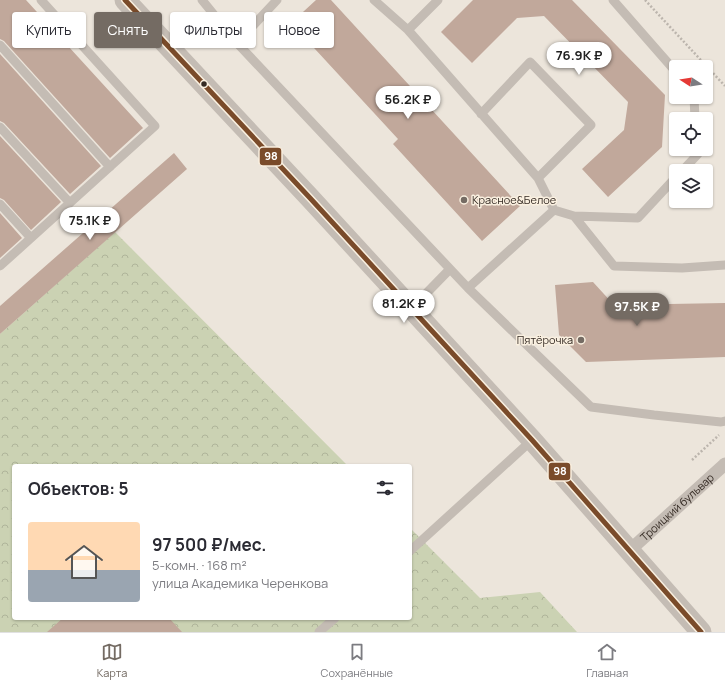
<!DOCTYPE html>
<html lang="ru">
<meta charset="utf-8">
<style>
body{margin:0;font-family:Manrope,sans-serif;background:#f2f2f3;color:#2b2b33;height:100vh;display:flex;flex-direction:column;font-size:15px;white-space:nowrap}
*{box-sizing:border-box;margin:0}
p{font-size:13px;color:#7c7c81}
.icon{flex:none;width:22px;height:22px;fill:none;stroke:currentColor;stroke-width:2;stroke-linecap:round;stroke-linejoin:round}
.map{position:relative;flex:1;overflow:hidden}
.drawer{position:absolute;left:12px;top:464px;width:400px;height:156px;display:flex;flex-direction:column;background:#fff;border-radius:4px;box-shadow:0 1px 3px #0004}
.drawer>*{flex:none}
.banner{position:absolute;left:12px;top:12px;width:400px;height:36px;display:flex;gap:8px}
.needle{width:26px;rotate:282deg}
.controls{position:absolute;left:669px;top:60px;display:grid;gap:8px}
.controls a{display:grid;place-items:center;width:44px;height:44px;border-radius:4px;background:#fff;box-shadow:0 1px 3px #0004;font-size:20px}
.price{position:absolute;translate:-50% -34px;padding:0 9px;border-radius:14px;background:#fff;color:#222;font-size:13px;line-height:26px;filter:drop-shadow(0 1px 2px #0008)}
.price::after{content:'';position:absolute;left:50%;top:24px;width:12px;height:9px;margin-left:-6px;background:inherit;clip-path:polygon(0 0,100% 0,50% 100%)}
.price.active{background:#746b63;color:#fff}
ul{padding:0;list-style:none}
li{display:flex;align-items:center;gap:12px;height:100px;padding:0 16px}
li span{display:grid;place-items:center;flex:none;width:112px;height:80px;border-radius:4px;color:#555}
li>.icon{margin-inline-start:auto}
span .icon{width:48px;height:48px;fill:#fffc;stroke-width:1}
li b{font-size:17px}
h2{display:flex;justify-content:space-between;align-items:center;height:48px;padding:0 16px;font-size:17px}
.pill{padding:0 14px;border-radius:4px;background:#fff;box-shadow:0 1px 3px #0004;font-size:14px;line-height:36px}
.pill.active{background:#746b63;color:#fff}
.dock{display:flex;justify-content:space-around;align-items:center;height:56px;border-top:1px solid #e1e1e2;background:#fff;font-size:11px;color:#7c7c81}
.dock a{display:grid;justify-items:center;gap:2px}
.dock .active{color:#746b63}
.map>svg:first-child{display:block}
.forest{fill:url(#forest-crowns)}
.building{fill:#c1a89b}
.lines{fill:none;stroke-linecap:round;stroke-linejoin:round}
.path{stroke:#bcb5ad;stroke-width:2.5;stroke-dasharray:2 2;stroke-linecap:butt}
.service{stroke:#c4bcb4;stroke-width:9}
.pedestrian{stroke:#c4bcb4;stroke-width:13}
.tertiary{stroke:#c4bcb4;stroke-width:21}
.bus-1-casing{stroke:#faf0e0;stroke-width:8}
.bus-1{stroke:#7a4b2a;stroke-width:5}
.bus-dot{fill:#342a23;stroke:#faf0e0;stroke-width:1.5}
.poi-dot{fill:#746b63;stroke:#faf0e0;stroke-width:1.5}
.labels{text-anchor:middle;stroke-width:3;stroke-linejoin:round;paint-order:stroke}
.poi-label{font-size:11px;fill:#342a23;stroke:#faf0e0;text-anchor:start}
.street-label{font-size:11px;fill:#342a23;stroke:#faf0e0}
.line-badge{stroke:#faf0e0;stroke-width:1.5}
.badge-label{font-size:11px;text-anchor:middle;font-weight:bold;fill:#fff}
</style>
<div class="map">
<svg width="725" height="632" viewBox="0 0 725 632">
<defs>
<pattern id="forest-crowns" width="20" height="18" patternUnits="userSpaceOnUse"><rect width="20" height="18" fill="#cbd2b3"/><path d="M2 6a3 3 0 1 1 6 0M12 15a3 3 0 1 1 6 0" fill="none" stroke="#afb49a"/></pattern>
</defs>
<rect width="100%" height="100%" fill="#ece5db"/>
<path class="forest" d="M115,232L348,466H14V618H410V528L480,598L540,592L577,632H0V334Z"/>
<path class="building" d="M0,0H26L143,128L110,158L4,41L0,39Z
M316,0H331L520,206L482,241L393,144L398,139L291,23Z
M473,0H572L665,95L662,147L608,197L582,169L624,130L628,102L544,16L517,18L472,63L441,32Z
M0,54L101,166L70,194L4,123L0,121Z
M0,136L61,202L31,230L4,200L0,198Z
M174,153L187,169L0,334V306Z
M0,213L22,238L0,258Z
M593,282L614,305L725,303V357L586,362L559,335L555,285Z
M63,618H169L182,632H47Z"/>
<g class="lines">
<path class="path" d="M645,0L725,86
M692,460L719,435"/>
<path class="service" d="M202,0L237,43L468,288
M374,0L408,30L538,178L554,210L574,216L614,266L682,268L725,265
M613,0L676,72
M408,30L438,0
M237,43L277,0
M0,45L110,167
M694,97L695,119
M481,114L530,62L591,125L538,178
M0,127L70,203
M682,171L698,154L697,149
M0,204L31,238
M554,210L468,288L591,407L654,415L721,422L725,421
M574,216L638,218L676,177
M0,266L155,126L41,0
M412,308L450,269
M410,551L532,440
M319,632L335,618"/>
<path class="pedestrian" id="s1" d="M629,551L725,464"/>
<path class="tertiary" d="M125,0L310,198L532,440L701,632"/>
<g class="bus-1-casing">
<path id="bus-1" d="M125,0L310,198L532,440L701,632"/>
</g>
<use href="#bus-1" class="bus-1"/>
</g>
<circle class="bus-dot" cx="204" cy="84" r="3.5"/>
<g class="poi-dot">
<circle cx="464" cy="200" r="4"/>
<circle cx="581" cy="340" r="4"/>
</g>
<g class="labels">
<g class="poi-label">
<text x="472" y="204">Красное&amp;Белое</text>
<text x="573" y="344" text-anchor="end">Пятёрочка</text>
</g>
<g class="street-label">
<text dy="4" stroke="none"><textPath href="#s1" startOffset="65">Троицкий бульвар</textPath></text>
</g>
</g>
<g class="line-badge">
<rect x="259" y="147" width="23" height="19" rx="4" fill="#7a4b2a"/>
<rect x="548" y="462" width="23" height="19" rx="4" fill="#7a4b2a"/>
</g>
<g class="badge-label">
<text x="271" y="160">98</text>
<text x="560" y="475">98</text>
</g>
</svg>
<div class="controls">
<a><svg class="needle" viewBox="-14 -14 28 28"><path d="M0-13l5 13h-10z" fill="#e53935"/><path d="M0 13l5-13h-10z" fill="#7c7c81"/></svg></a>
<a><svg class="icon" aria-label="locate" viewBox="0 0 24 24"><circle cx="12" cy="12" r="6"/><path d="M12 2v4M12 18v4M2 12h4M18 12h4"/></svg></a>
<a><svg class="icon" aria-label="layers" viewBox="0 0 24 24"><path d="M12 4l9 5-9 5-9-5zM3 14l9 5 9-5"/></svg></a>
</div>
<b class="price" style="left:579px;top:76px">76.9K ₽</b>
<b class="price" style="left:408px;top:120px">56.2K ₽</b>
<b class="price" style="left:90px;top:241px">75.1K ₽</b>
<b class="price" style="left:404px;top:324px">81.2K ₽</b>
<b class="price active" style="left:637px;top:327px">97.5K ₽</b>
<div class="banner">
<a class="pill">Купить</a>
<a class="pill active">Снять</a>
<a class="pill">Фильтры</a>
<a class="pill">Новое</a>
</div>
<section class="drawer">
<h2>Объектов: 5<svg class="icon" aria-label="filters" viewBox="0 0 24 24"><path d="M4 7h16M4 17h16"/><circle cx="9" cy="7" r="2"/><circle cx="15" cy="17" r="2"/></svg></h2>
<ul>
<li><span style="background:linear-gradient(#ffd9b3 60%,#9aa5b1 0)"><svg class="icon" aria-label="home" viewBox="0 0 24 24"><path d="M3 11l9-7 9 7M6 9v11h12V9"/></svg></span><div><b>97 500 ₽/мес.</b><p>5-комн. · 168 m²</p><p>улица Академика Черенкова</p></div></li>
</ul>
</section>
</div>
<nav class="dock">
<a class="active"><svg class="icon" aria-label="map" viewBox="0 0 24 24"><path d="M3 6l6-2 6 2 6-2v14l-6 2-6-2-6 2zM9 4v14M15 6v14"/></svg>Карта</a>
<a><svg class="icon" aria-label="saved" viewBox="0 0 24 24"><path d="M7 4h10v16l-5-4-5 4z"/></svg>Сохранённые</a>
<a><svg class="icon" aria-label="home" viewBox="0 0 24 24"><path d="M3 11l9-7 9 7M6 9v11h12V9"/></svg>Главная</a>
</nav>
